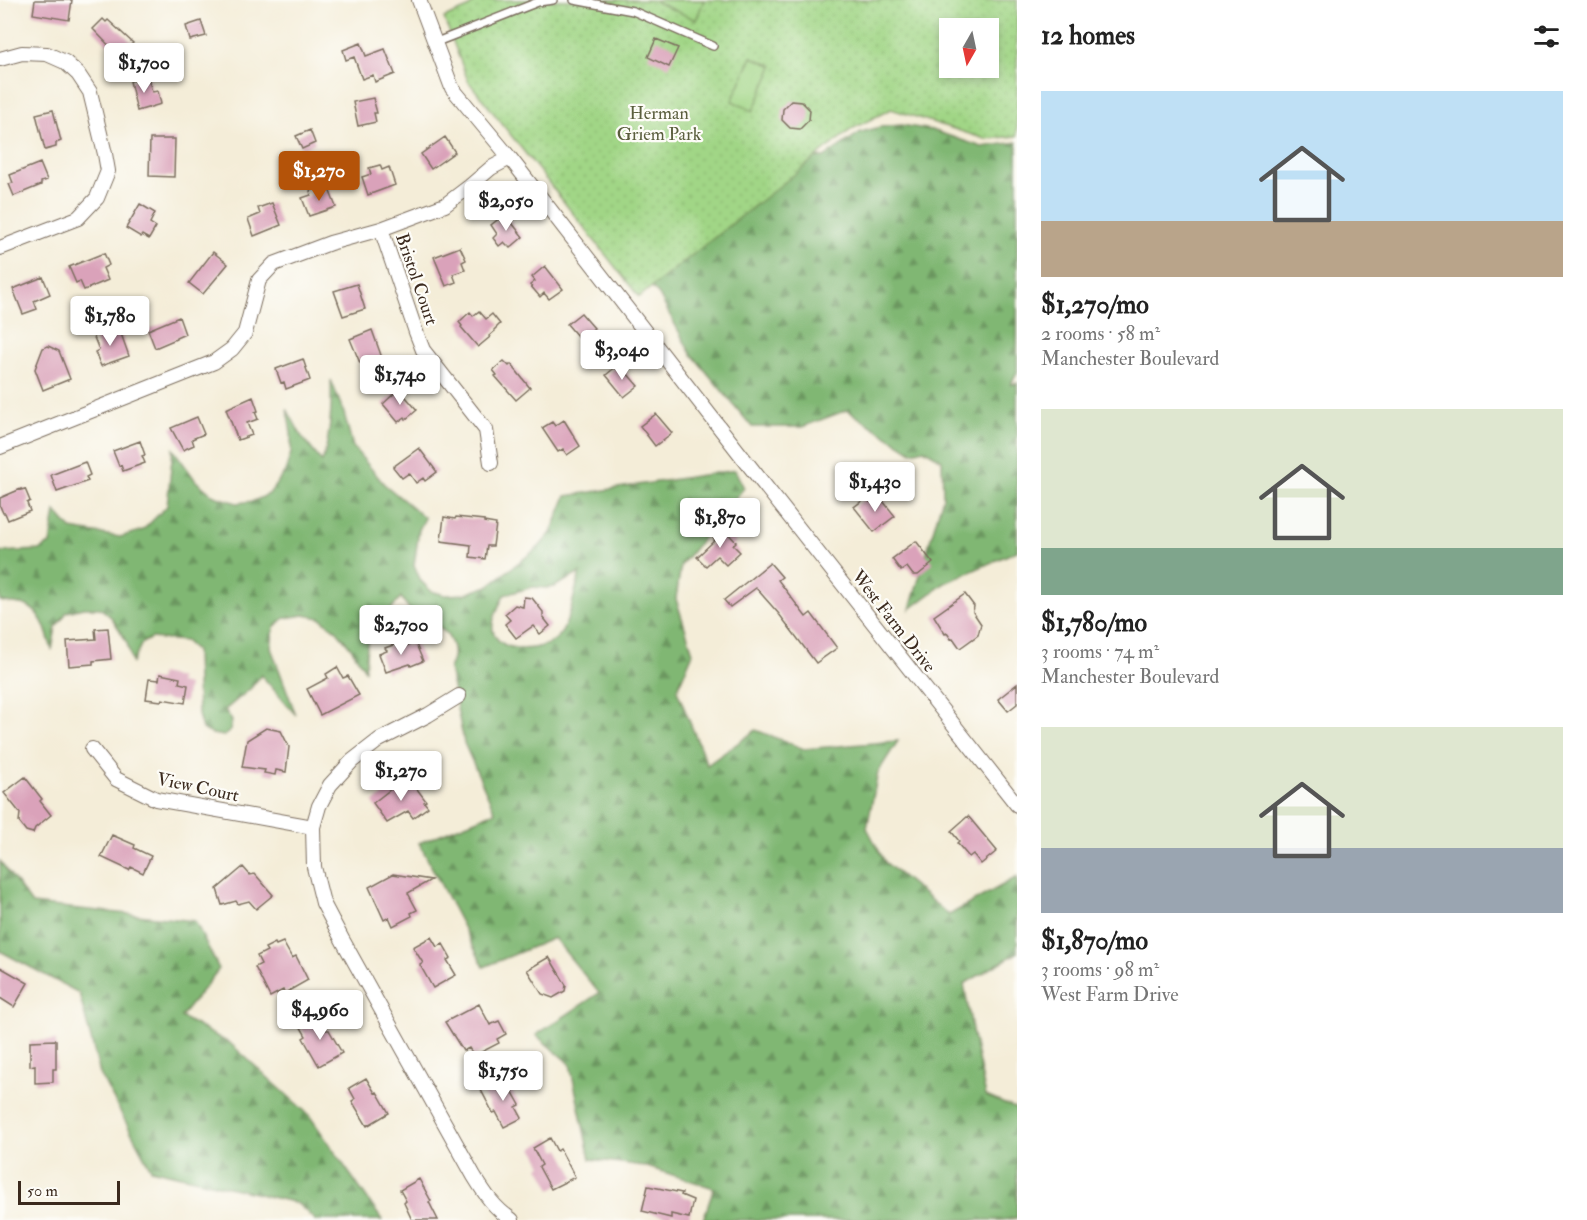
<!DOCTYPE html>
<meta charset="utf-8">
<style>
body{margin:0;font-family:"IM FELL Double Pica",serif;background:#f2f2f2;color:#222;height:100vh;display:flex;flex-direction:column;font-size:22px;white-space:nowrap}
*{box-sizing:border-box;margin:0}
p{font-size:20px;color:#767676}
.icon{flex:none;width:33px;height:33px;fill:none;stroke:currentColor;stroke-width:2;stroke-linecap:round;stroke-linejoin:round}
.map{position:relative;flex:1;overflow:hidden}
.sheet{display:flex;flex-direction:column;background:#fff;width:570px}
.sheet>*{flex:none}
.needle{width:39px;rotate:189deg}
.controls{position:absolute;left:939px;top:18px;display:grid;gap:12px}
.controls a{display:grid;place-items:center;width:60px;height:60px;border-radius:0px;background:#fff;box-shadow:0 3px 9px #0003;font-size:30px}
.scale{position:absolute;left:18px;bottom:15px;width:102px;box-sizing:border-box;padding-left:6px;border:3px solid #3b2a1e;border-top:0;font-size:16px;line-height:21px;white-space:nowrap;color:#3b2a1e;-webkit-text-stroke:4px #fdfcf7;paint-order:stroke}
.price{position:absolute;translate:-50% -51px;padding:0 14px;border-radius:6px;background:#fff;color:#222;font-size:20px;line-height:39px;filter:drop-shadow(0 2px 3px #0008)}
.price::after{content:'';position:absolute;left:50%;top:36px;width:18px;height:14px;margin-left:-9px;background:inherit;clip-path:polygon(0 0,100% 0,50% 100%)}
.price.selected{background:#b45309;color:#fff}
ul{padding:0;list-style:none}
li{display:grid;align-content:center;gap:12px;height:318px;padding:0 24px}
li span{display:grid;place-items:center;height:186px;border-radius:0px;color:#555}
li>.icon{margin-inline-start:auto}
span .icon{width:108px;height:108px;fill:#fffc;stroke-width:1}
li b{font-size:26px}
h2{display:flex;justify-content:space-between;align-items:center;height:72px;padding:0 24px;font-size:26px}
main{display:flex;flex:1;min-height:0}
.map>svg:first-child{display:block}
.forest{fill:url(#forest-firs);stroke:#5e7048;stroke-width:1.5;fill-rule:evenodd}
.park{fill:url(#park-dots);stroke:#6e8052;stroke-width:1.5;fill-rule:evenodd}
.pitch{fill:#a1d686;stroke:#6e8052;stroke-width:1.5}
.building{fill:#daa2ba}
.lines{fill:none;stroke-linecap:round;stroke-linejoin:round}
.lane-casing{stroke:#7c6e5f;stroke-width:10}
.street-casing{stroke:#7c6e5f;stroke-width:16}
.lane{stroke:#fff;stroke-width:7}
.street{stroke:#fff;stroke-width:14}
.labels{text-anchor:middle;stroke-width:4.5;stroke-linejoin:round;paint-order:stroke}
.park-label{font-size:18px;fill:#5a5e3d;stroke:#fdfcf7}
.street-label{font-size:18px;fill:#3b2a1e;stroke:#fdfcf7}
</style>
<main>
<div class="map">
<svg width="1017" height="1220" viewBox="0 0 1017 1220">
<defs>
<pattern id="forest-firs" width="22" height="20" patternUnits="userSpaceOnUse" patternTransform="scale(1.5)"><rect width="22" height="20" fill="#80b773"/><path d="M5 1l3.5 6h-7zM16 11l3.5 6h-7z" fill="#6a955e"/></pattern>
<pattern id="park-dots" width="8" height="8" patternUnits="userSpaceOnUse" patternTransform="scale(1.5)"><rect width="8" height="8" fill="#a1d686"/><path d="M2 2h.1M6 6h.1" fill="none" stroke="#8cb873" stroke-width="1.8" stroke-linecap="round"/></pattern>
</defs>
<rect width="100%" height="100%" fill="#fdfcf7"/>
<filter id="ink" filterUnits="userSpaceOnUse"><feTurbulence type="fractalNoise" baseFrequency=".0167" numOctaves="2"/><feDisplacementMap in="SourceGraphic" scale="12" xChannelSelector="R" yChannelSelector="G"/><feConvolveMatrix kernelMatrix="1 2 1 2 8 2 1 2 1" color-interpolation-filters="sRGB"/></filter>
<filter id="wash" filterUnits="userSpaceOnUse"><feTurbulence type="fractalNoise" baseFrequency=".008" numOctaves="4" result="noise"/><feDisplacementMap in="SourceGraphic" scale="24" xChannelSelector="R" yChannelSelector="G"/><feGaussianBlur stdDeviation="1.35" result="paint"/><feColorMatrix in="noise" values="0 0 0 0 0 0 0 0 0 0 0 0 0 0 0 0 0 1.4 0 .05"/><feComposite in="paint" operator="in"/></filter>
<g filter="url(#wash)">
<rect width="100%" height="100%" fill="#f4edd8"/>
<path class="forest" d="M901,125L932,130L982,147L1017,142V372L1011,384L1017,383V551L945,583L910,609L943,497L942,460L924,449L912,452L847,410L802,427H752L690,352L659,295L617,251L793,159L824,157L861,132L880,127Z
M331,380L344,413L353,447L384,484L425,518L419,530L414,566L421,581L431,591L445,595L465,594L488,586L539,547L551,533L566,496L735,470L744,488L681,565L676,599L693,653L677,690L707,765L756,730L804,749L898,741L878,772L867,828L885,862L949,915L1017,877V953L964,984L973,1035L986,1096L1017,1109V1218L1002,1220H703L714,1188L644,1166L590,1159L570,1064L536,1035L599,993L554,938L484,967L419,843L495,812L464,743L449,668C460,649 449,631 430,621C425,618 418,616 413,612C408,609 404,602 401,597L392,608L385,623L373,635L367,645L365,670L351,648L337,631L320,618L304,615L285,618L274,627L271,648L296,715L261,675L251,688L225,710L232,721L230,731L224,736L212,734L202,729L198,715L196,651L185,641L151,638L142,643L132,663L127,643L119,629L112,618L100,608H83L67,612L56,627L52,650C47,634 43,612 25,605C17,603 8,603 0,601V552L39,550L50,544L55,511L71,529L120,537L143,530L167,506L173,449L196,481L214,496L237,503L254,501L269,494L285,472L291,453V433L287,409L302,437L322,462C331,435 332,408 331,380ZM580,573C575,589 569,628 557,638C542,652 498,655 493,630C491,619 500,605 504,595L533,587L545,588L554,587Z
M0,861L32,904L195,921L219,969L181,1017L231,1044L309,1115L382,1220H315L297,1203L151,1169L100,1074L79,993L0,951Z"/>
<path class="park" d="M477,0H1017V136L985,139L891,109L852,129L639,297L468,81L444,18L468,8ZM950,28H988V68H950Z"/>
<path class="pitch" d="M657,0H704L696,20L656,2Z
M752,57L773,66L753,111L732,101Z"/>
<g id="blocks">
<path class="building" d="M35,0H72L69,20L33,14Z
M103,19L106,22L108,20L133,43L119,56L93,29Z
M201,21L206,36L190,40L186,26Z
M656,39L678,48L669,67L648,57Z
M361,43L366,56L385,49L395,74L375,82L373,75L362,79L354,57L346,60L343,50Z
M148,77L152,92L158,91L161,104L137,111L130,81Z
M373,98L377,113H374L376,122L358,126L353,102Z
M791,101L802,102L810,110L809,120L800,129L790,128L782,120L783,109Z
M53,110L61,141L56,143V147L45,150L36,114Z
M310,130L315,143L302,149L296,136Z
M445,137L455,152L431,169L421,154Z
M150,139H175L174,177L149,176Z
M40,163L47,180L41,182V185L14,196L9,184L13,183L10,175Z
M380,165L382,170L389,167L395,185L368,195L362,177L371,174L369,168Z
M320,187L321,192L329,189L336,207L309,216L302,198L311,195L310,191Z
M272,203L281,225L254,236L248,219L260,214L258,208Z
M140,204L155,213L150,223L156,227L149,239L142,235L141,237L126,228Z
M505,214L523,237L510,248L504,242L499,246L493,238L497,234L491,225Z
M460,247L466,260L462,262L465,270L453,274L456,282L446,286L434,257Z
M213,252L228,264L203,294L189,283Z
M104,253L109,265L103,268L108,280L84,290L80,281L76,283L69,267Z
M545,266L563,289L549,299L544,293L540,297L530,285L535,281L532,277Z
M43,277L50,294L34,301L37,309L23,314L13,289Z
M357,284L365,309L343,316L334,291Z
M479,311L486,319L492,314L500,324L494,330L495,331L489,336L490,337L478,347L461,327L462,326L459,322L470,312L473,316Z
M581,313L594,328L592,330L600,341L589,350L567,324Z
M179,317L185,334L176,338V339L155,348L148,330Z
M114,327L116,332L120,331L129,356L101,366L95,352L99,350L93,335Z
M372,330L382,358L368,364L367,360L360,363L350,339Z
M48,346L59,351L70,379L43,390L35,369L43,348Z
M303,359L310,380L286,389L284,382L281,383L276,369Z
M504,361L509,366L511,364L530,388L516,400L495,376L497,375L493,370Z
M619,364L638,386L624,397L606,375Z
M399,389L417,410L406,419L405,417L398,422L383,404Z
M253,397L258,411L255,412L258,419L247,423L252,435L238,440L226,409Z
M656,414L672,433L655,446L640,426Z
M197,417L204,434L192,439L194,445L183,450L171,428Z
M564,420L580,446L567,455L563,449L558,452L542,428L552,422L555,426Z
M140,441L145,455L142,456L145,463L123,471L121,465L119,466L113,451Z
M419,448L437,472L425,481L423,478L416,483L409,473L402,478L393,467Z
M85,462L90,475L86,477L88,481L57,492L51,475Z
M21,489V490L25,489L30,501L27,503L30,511L8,520L5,513H3L0,506V498Z
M879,496L895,516L874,532L854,507L866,498L870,502Z
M444,517L455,519L456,517L484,520V522L496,524L493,546H487L485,559L470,557L471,545L441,541Z
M723,528L736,542L733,545L740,552L726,565L717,556L706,566L697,557L715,540L713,537Z
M916,541L933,563L918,575H913L907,567L901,571L892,559Z
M770,563L782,577L778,580L806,617L811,613L837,648L816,663L779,614L756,588L730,607L724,600Z
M965,594L974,606L973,612L981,624L978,635L960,648L953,638L951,639L947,633L945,634L934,616Z
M524,597L532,598L543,612V617L550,626L540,634L533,626L516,638L505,624L510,620L505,614L515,605L523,607Z
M108,628L111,659L93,661V664L69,666L67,641L96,639L95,629Z
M404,641L406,646L415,642L423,661L411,666L410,664L386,672L379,654L387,651L385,648Z
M337,667L343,678L348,676L359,695L320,715L307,689L328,678L326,674Z
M160,674L180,678L179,683L188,685L185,703L162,699L161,701L146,699L149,679L159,680Z
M1017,684V704L1008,711L998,699Z
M266,728L281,731L289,747L286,772L276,770L275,775L264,773L265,770L242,767L247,740Z
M25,777L42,799L40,801L51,815L35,828L33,833L26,831L19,822L20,813L4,793Z
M411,781L426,801L424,802L428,807L413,818L408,811L387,823L373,803L400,782L404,786Z
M968,816L997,851L981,864L973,854L969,857L957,843L959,841L951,831Z
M112,835L135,845L134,848L151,856L143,873L131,867L129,870L101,857Z
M243,867L250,875L255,874L273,895L256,909L249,901L238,904L236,901L222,905L217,889Z
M393,874L431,880L408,893L417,910L411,913L412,916L393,926L389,917L384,920L369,887Z
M431,937L437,947L443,944L451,958L447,960L456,975L433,988L420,965L423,963L413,947Z
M283,942L292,958L296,956L308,980L285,993L283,990L270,997L255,967L261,964L257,956L267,951L265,948L275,943L276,945Z
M549,957L566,985L565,991L553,998L542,994L527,970Z
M0,967L28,983L14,1007L0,998Z
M479,1004L490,1025L499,1021L506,1034L497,1039L499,1043L474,1056L469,1048L463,1051L445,1022Z
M316,1014L325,1030H329L342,1053L319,1066L303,1038L306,1036L299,1024Z
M56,1040V1069H53V1082L35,1083V1065L30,1066V1041Z
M366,1078L375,1093L377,1092L389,1113L367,1126L352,1101L355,1099L349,1088Z
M505,1078L520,1105L516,1107L522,1118L504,1127L496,1112L493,1113L481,1090Z
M550,1138L557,1151L560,1149L575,1177L551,1189L539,1167L542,1165L533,1148Z
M419,1179L431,1201L429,1202L438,1220H412L404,1203L406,1201L400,1190Z
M648,1186L682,1193L681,1195L693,1200L689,1218L671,1214V1218L642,1211Z"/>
</g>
</g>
<g filter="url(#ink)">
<use href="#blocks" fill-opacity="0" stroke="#7c6e5f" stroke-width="1.5"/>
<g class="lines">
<g class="lane-casing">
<path id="lane" d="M574,0L633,11L713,46
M434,43L538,2L553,0"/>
</g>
<g class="street-casing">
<path id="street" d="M419,0L452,88L510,158L744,459L1017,805
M0,59L22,53L47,54L65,62L78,74L90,92L105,154L108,171L97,198L78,218L0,248
M381,229L416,332L423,350L486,430L491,463
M0,447L214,362L232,349L245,333L259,280L274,264L330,243L381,229L445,205L470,186L491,168L510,158
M459,696L428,715L379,740L352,761L330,785L319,806L313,827L314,867L323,903L343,941L474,1176C485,1194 494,1208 512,1220
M92,749L116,779L156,799L313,827"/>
</g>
<use href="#lane" class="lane"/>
<use href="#street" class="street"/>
</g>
</g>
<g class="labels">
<g class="park-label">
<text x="659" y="119">Herman<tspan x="659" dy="21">Griem Park</tspan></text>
</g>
<g class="street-label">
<text transform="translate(417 279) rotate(71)" y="6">Bristol Court</text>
<text transform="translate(894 621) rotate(52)" y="6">West Farm Drive</text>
<text transform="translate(198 787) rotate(12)" y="6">View Court</text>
</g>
</g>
</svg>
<div class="controls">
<a><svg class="needle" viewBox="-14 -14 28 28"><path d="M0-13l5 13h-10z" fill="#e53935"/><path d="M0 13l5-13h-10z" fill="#767676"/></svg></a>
</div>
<div class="scale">50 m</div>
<b class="price" style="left:144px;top:94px">$1,700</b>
<b class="price selected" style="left:319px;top:202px">$1,270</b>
<b class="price" style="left:506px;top:232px">$2,050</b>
<b class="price" style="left:110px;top:347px">$1,780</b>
<b class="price" style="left:622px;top:381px">$3,040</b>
<b class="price" style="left:400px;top:406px">$1,740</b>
<b class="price" style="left:875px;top:513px">$1,430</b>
<b class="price" style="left:720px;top:549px">$1,870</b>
<b class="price" style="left:401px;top:656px">$2,700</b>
<b class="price" style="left:401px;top:802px">$1,270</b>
<b class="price" style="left:320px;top:1041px">$4,960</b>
<b class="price" style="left:503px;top:1102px">$1,750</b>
</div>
<section class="sheet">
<h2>12 homes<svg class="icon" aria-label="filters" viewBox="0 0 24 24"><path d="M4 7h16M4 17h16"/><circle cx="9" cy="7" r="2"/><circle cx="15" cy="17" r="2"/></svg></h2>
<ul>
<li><span style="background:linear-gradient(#bfe0f5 70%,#b9a48a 0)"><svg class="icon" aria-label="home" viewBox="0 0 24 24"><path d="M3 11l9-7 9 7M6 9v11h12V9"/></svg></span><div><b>$1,270/mo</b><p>2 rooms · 58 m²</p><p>Manchester Boulevard</p></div></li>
<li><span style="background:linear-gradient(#dfe7d0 75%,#7fa58c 0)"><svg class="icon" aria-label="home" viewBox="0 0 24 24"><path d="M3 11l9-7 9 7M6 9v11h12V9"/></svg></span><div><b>$1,780/mo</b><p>3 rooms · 74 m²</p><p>Manchester Boulevard</p></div></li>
<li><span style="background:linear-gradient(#dfe7d0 65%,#9aa5b1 0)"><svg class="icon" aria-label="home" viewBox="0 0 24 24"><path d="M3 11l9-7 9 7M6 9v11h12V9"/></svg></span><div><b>$1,870/mo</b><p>3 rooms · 98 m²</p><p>West Farm Drive</p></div></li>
</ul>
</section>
</main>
